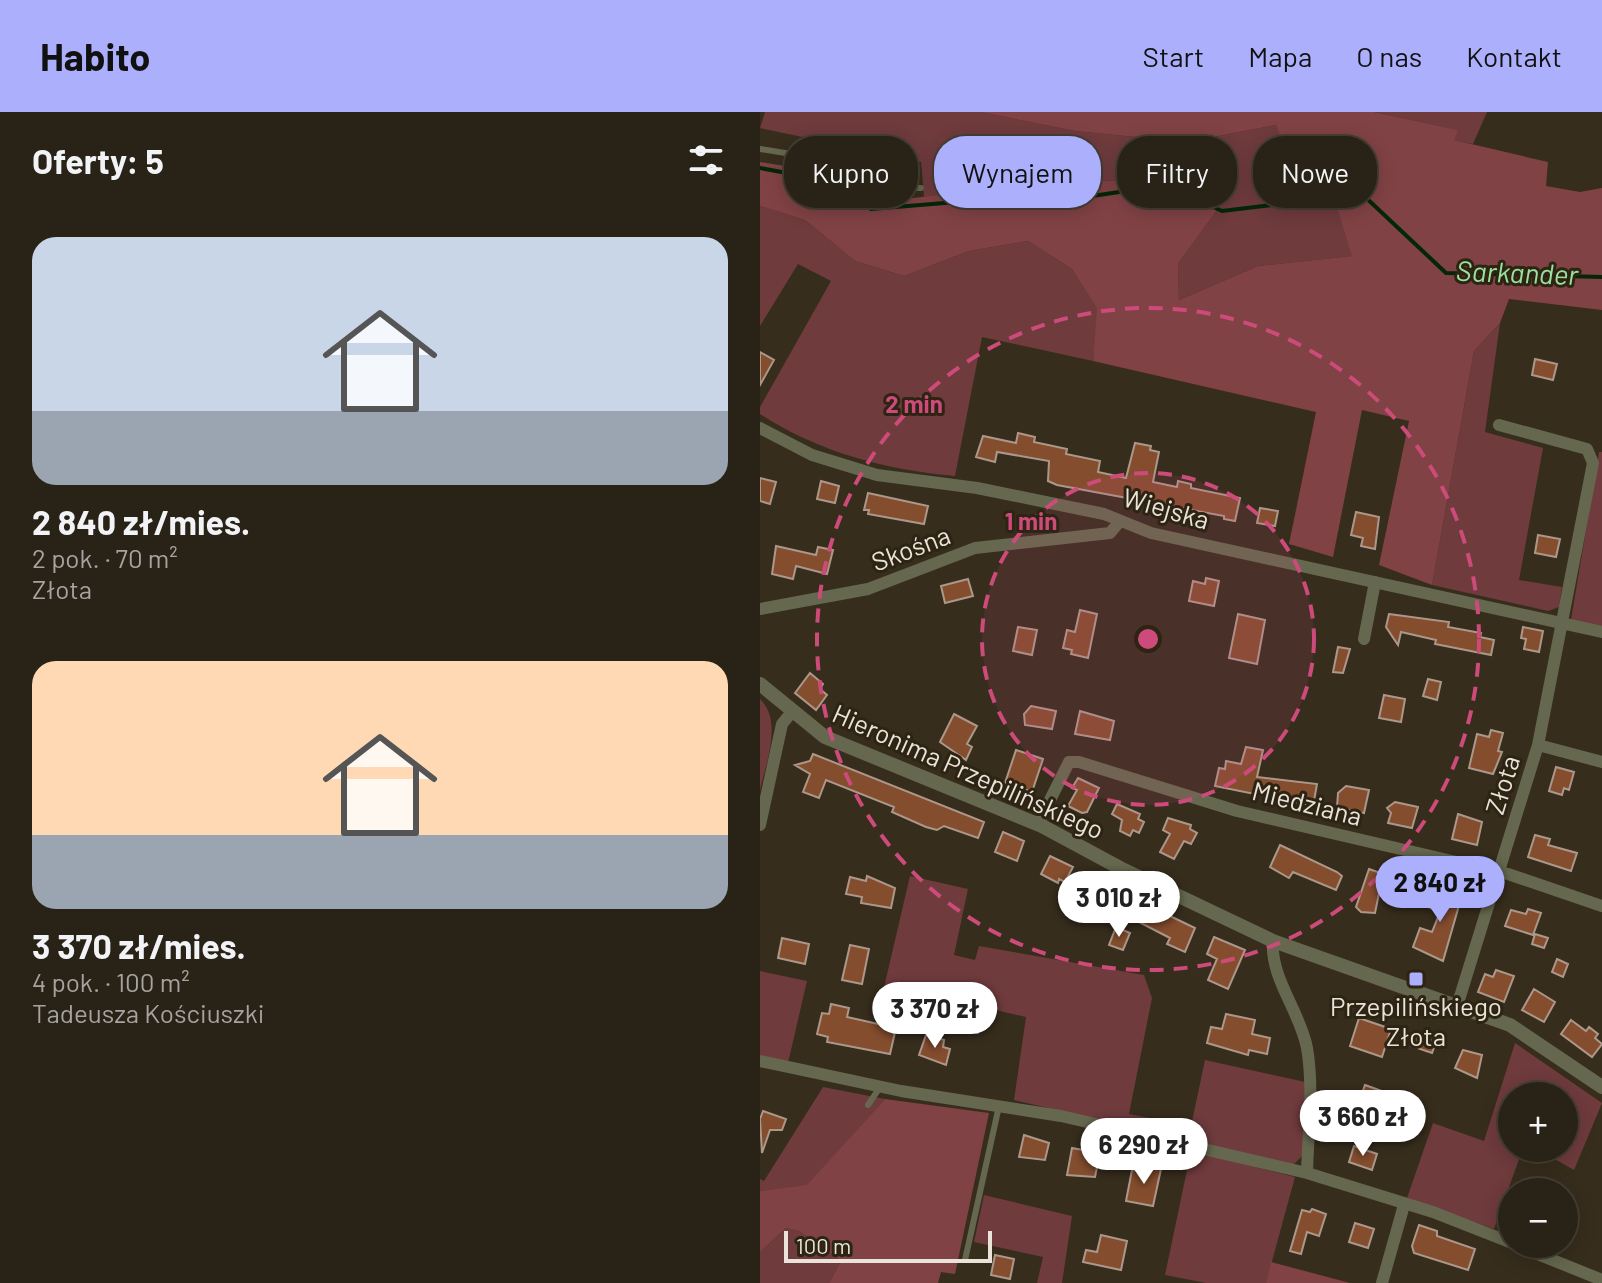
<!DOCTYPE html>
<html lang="pl">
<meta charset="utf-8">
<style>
body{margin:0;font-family:Barlow,sans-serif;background:#352f23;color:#f1f3f6;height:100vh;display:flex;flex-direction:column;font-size:30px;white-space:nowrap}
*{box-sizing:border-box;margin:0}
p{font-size:26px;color:#a5a4a1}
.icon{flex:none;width:44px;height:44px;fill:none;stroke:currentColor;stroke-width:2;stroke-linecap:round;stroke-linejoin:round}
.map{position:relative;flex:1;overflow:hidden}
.panel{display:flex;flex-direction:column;background:#292216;width:760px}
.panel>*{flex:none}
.banner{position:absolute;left:24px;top:24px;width:698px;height:72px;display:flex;gap:16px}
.controls{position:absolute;left:738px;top:970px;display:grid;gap:16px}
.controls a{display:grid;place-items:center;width:80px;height:80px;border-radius:50%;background:#292216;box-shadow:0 4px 20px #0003,0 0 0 2px #453f35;font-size:40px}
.scale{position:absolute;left:24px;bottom:20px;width:208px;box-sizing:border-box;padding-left:8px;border:4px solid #e9e3d9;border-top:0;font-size:22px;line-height:28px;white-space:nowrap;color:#e9e3d9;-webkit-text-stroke:6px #2d2413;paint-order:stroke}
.price{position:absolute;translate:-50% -68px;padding:0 18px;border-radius:28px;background:#fff;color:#222;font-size:26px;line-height:52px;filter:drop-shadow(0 2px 4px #0008)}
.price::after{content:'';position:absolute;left:50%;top:48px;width:24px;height:18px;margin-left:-12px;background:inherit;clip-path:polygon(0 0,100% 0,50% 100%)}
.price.on{background:#acaffb;color:#111}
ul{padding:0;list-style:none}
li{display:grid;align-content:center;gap:16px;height:424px;padding:0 32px}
li span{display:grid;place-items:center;height:248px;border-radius:24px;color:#555}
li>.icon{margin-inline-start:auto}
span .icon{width:144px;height:144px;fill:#fffc;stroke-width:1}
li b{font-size:34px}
h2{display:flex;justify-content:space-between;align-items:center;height:96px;padding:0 32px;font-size:34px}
.tag{padding:0 28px;border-radius:32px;background:#292216;box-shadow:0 4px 20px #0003,0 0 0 2px #453f35;font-size:28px;line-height:72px}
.tag.on{background:#acaffb;color:#111}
header{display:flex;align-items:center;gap:48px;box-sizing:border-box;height:112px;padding:0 40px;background:#acaffb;color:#111}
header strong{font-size:38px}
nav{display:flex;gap:44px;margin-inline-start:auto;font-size:28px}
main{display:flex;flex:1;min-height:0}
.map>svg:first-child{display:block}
.green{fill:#6f3b3d}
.forest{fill:#814245}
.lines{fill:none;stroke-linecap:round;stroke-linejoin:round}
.stream{stroke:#032708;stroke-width:4}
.building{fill:#844d2e;stroke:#ac978b;stroke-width:2}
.service{stroke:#65684e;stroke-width:6}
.minor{stroke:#65684e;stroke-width:12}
.tertiary{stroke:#65684e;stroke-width:14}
.ring{fill:none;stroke:#cc4b7a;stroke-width:4;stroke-dasharray:14 10}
.poi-dot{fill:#acaffb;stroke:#2d2413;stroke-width:3}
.labels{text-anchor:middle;stroke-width:6;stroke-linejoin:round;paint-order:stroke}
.street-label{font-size:26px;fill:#e9e3d9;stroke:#2d2413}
.poi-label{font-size:26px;fill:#e9e3d9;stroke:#2d2413}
.water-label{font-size:28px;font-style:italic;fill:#9ae19e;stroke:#2d2413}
.centre{fill:#cc4b7a;stroke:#2d2413;stroke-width:4}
.ring-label{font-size:24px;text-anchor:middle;font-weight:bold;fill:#cc4b7a;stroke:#2d2413;stroke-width:6;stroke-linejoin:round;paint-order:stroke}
</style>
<header>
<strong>Habito</strong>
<nav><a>Start</a><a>Mapa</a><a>O nas</a><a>Kontakt</a></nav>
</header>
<main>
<section class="panel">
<h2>Oferty: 5<svg class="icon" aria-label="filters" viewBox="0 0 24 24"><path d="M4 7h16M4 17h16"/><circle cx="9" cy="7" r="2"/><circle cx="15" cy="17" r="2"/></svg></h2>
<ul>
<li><span style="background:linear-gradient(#c9d6e8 70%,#9aa5b1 0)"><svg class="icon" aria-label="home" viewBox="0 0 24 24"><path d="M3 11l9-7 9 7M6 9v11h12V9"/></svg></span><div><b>2 840 zł/mies.</b><p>2 pok. · 70 m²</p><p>Złota</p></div></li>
<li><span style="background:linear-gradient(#ffd9b3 70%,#9aa5b1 0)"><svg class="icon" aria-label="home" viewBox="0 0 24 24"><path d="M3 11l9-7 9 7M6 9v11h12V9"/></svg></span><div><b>3 370 zł/mies.</b><p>4 pok. · 100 m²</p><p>Tadeusza Kościuszki</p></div></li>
</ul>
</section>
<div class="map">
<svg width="842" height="1171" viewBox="0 0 842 1171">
<rect width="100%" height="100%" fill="#372d1d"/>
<path class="green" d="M5,0H220L315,19L427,30L516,13L535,69L570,73L593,144L498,154L419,188L418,152L463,90L412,66L277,72L164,85L161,50L0,16Z
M614,0H727L713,32L693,28L697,18Z
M0,94L45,108L95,149L144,164L209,139L268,129L312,157L338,196L333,249L222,225L195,364C126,358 58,340 0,302V295L71,169L38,152L0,214Z
M740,211L725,320L783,336L759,468L802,475L799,495L788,499L672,473L714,239Z
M839,340H842V515L811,508Z
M0,587C23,609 6,651 0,678Z
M150,764L208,777L194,843L215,848L219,834L384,863L392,886L369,1002L431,1014L445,948L545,970L544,1042L533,1053L254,988L266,905L205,891L197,919L118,901Z
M0,859L47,869L28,951L0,943Z
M755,931L842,991L814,1058L775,1036H804V984H752V1036H763L734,1117L647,1086L673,1011L724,1029Z
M63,975L125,987L47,1074L0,1079V1067L4,1069Z
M431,1039L535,1065L506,1171H446L405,1163Z
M224,1083L312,1104L302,1171H277L283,1145L214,1130Z
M26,1116L39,1119L81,1149L69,1171H0V1140Z"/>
<path class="forest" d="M220,0H614L698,18L694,28L788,50L786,74L820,80L842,76V198L749,187L740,211L714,239L672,473L619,453L649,309L602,298L573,445L529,432L556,300L333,249L337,196L312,157L268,129L209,139L144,164L95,149L45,108L0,94V50L62,60L117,90L277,72L411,66L463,90L418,152L419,188L498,154L592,144L570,73L535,69L516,13L427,30L315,19Z
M125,987L229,1001L195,1162L181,1160L178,1171H69L81,1149L39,1119L26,1116L0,1140V1079L47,1073Z
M511,1150L590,1171H506Z"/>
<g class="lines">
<path class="stream" d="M0,56L59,67L111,97L269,84L326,85L405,73L462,99L602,82L686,161L842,165"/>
</g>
<path class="building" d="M0,240L14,248L0,273Z
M775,247L797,252L793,268L772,263Z
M258,321L275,325L274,330L307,337L306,342L340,349L338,360L366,366L375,331L391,334L390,338L399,340L393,370L417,375L418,369L431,372V376L480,386L475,409L464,407V404L297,373L288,369L289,349L237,340L235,350L216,345L223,324L256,331Z
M0,366L16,370L10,392L0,389Z
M61,369L79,374L75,391L57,387Z
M108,381L168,394L164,412L108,402L109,398H104Z
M500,396L518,399L515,414L497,411Z
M596,400L619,405L615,437L601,434L603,426L591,423Z
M778,423L800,427L796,445L775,441Z
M16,434L56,443L58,435L73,438L67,462L36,454L33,467L12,462Z
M446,466L459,469L454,494L429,489L433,469L445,472Z
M208,467L213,484L185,491L181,474Z
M320,498L337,502L328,546L311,542L312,538L303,536L307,518L315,520Z
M478,502L505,508L497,552L469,546Z
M629,502L689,510L688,515L721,521L720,525L734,528L731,543L675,532L676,528L641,520L638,533L626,515Z
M258,515L277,518L272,543L253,539Z
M763,515L783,519L779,540L764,537L766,527L761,526Z
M578,535L590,537L583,561L573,560Z
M50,561L63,572L60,577L67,583L56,598L35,581Z
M668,567L681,570L677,588L663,584Z
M624,583L645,587L641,610L619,606Z
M271,594L296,599L292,617L265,613L264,602Z
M320,599L354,609L350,628L315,622Z
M194,602L217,614L207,632L212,635L206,648L180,630Z
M731,618L743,621L738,639L742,640L733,662L709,656L717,622L729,625Z
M486,635L503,638L497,665L557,672L554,689L546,688L545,692L455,674L459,656L465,657L466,649L481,652Z
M256,638L283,647L272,680L245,671Z
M53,642L224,710L218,726L184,714L177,718L166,715L132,700L134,695L66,668L59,686L43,680L50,662L35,653L50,649Z
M796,655L814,660L809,678L804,676L802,683L789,679Z
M318,666L339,676L327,700L322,701L308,694L317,678L312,676Z
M586,674L609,678L604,701L577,696L578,681Z
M635,690L658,695L652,716L628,711L631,701L627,696Z
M357,692L380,702L378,707L384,710L379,721L373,718L370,724L360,719L362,708L352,702Z
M698,702L722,710L717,733L692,727Z
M408,706L431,713L430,717L437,721L431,732L424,729L414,747L400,740L410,722L403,718Z
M243,720L264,729L257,749L235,740Z
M775,723L790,727L788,733L817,741L811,759L768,745Z
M520,733L577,760L582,764L576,778L533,760L529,766L510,755Z
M290,744L313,755L305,770L299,767L298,771L281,762Z
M609,757L623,762L615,801L601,800L596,795Z
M107,764L135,776L131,796L101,791L102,785L86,782L90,765L106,769Z
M339,769L357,778L352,789L357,792L352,802L330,791Z
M679,772L702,783L683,849L653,835L660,816L672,820L680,800L670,796Z
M383,791L435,816L425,840L407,832L410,826L375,808Z
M768,797L781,801L773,823L745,814L751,798L766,802Z
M356,815L370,821L363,838L349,833Z
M775,822L788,826L784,836L772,832Z
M454,825L485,838L468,877L448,868L457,847L447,842Z
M22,826L49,832L45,852L18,846Z
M90,833L109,837L102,872L82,868Z
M797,847L808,852L803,865L792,860Z
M736,858L754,864L744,890L718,880L725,862L733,865Z
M774,877L795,890L784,910L762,898Z
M71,892L89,896L87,905L136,916L130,942L67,930L68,925L57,922L62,901L69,902Z
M210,901L223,906L218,921L205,917Z
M466,902L495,908L492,922L510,926L507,942L489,938L488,943L447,931L451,915L462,917Z
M599,906L631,917L622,945L590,934Z
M811,908L826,919L829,915L838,922L835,926L842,932L832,945L801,922Z
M166,923L184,928L183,935L190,937L186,953L159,943Z
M655,923L676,930L672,941L651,934Z
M703,938L722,943L717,966L695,956Z
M605,973L647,988L641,1006L598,992Z
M3,999L26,1007L22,1018H10L2,1041L0,1007Z
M264,1023L289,1031L285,1048L259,1045Z
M594,1034L617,1042L612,1058L589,1050Z
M312,1036L340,1041L335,1065L307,1063Z
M386,1054L401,1057L393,1094L366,1089L372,1058L385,1060Z
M552,1097L566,1102L559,1124L547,1120L541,1142L530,1139L542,1098L550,1100Z
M595,1111L614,1117L608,1136L589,1130Z
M659,1113L677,1119V1124L715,1137L708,1158L654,1141L652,1134Z
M341,1123L367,1129L361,1158L323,1150L326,1138L337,1140Z
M235,1143L254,1147L250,1167L231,1163Z"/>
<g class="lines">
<path class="service" d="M0,37L63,47L92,66L113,74L161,76
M108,993L120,975
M205,1148L239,994"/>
<path class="minor" d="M0,316L52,343L117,363L217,376L344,402L391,421L842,520
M0,497L108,477L215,436L350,421L360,409
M604,527L615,470
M778,633L842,650
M278,712L309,650H319L477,699L748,762L842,794
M0,713L22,612L31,601
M513,829C510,866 540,899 547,936C554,977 548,1019 547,1061
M698,891L778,633L833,351L827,337L739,313
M0,949L141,979L301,1004L547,1061L673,1100L752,1131
M753,1132L842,1168
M622,1171L644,1093"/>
<path class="tertiary" d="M0,572L65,625L282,714L360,756L513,829L750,913L842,975"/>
</g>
<circle cx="388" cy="527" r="166" fill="#cc4b7a" fill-opacity=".12"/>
<g class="ring">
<circle cx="388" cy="527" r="166"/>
<circle cx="388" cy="527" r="331"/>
</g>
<rect class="poi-dot" x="648" y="859" width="16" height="16" rx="4"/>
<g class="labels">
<g class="street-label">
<text transform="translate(406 397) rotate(16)" y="9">Wiejska</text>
<text transform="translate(151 437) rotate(-21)" y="9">Skośna</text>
<text transform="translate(208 660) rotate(24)" y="9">Hieronima Przepilińskiego</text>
<text transform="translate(743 673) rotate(-73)" y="9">Złota</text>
<text transform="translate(547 692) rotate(14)" y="9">Miedziana</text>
</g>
<g class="poi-label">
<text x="656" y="904">Przepilińskiego<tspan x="656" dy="30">Złota</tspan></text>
</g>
<g class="water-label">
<text transform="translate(757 161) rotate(2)" y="10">Sarkander</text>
</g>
</g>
<circle cx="388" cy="527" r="12" class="centre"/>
<g class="ring-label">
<text x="154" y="301">2 min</text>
<text x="271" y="418">1 min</text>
</g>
</svg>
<div class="controls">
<a>+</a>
<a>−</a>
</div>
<div class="scale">100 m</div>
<b class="price on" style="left:680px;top:812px">2 840 zł</b>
<b class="price" style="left:359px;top:827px">3 010 zł</b>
<b class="price" style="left:175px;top:938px">3 370 zł</b>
<b class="price" style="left:603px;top:1046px">3 660 zł</b>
<b class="price" style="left:384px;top:1074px">6 290 zł</b>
<div class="banner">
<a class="tag">Kupno</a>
<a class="tag on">Wynajem</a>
<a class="tag">Filtry</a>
<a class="tag">Nowe</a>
</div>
</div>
</main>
